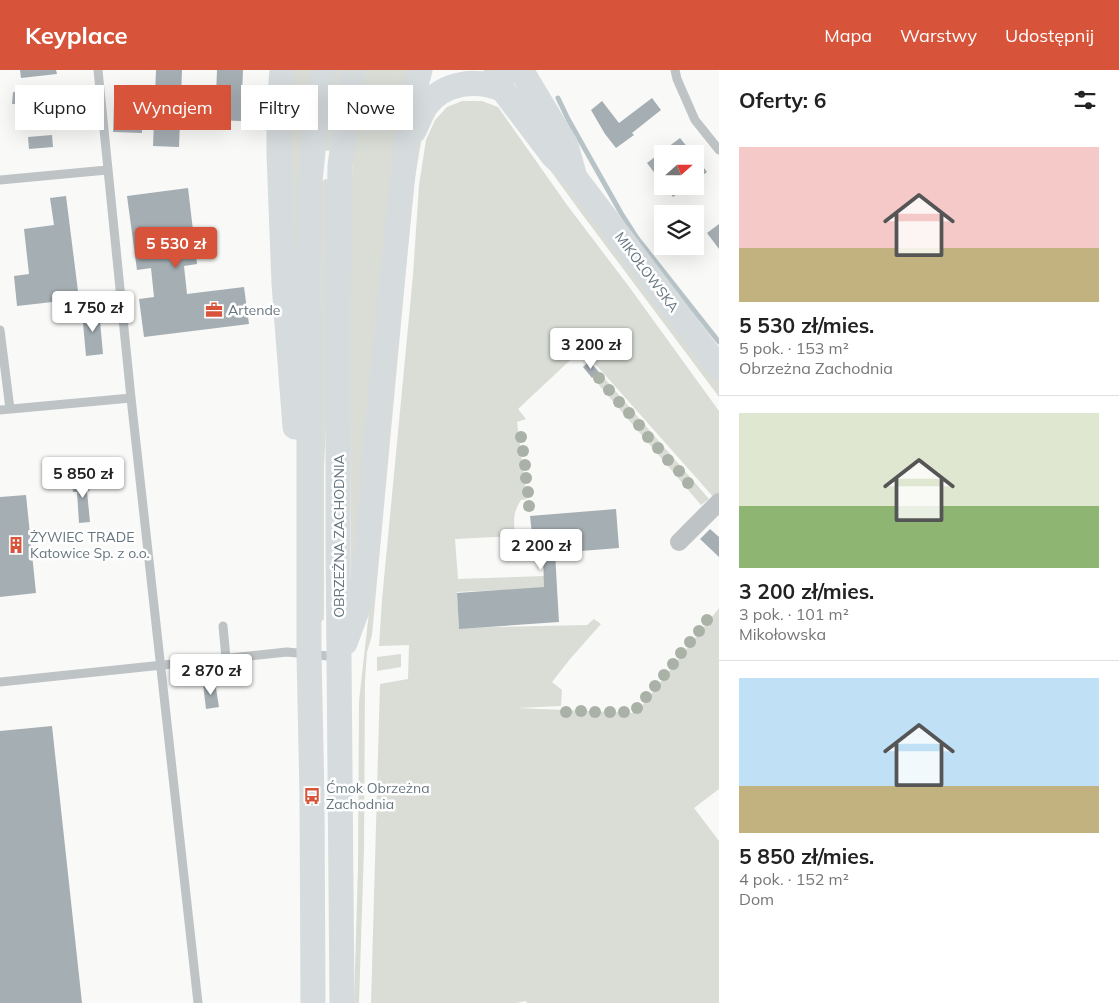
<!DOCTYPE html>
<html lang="pl">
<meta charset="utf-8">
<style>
body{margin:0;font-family:Mulish,sans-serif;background:#f2f2f2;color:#222;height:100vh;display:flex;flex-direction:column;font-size:19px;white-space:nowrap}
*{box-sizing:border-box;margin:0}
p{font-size:16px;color:#767676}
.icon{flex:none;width:28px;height:28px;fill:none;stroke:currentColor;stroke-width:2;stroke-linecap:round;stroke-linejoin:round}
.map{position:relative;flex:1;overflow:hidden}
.panel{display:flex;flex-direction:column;background:#fff;width:400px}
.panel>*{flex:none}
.hud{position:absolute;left:15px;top:15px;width:475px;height:45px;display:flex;gap:10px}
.needle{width:32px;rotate:69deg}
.tools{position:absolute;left:654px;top:75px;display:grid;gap:10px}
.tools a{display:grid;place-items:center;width:50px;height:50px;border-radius:0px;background:#fff;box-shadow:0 5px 20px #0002;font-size:25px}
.price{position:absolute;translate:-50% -42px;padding:0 11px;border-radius:5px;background:#fff;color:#222;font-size:16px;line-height:32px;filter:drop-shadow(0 1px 2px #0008)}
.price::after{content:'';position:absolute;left:50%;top:30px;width:15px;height:11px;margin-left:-8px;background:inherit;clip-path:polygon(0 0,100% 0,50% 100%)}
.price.active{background:#d75339;color:#fff}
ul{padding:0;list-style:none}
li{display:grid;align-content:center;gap:10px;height:265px;padding:0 20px}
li+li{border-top:1px solid #e0e0e0}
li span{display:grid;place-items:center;height:155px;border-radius:0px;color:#555}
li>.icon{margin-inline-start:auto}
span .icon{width:90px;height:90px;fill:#fffc;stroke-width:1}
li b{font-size:21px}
h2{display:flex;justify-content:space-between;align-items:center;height:60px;padding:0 20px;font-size:21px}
.tag{padding:0 18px;border-radius:0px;background:#fff;box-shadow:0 5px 20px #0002;font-size:18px;line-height:45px}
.tag.active{background:#d75339;color:#fff}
header{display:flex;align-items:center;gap:30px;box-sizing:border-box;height:70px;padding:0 25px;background:#d75339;color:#fff}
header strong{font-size:24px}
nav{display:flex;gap:28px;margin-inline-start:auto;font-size:18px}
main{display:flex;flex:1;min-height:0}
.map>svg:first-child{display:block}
.green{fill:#d9ddd6}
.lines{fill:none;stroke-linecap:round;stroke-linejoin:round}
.stream{stroke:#b7c3c7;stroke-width:5}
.building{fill:#a5aeb3}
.lane{stroke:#bec3c6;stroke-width:9}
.street{stroke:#bec3c6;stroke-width:18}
.secondary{stroke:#d6dbde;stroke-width:25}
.tree{fill:#aab2a7}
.labels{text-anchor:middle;stroke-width:5;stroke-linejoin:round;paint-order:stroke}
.street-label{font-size:14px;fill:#66767f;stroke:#fff}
.poi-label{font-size:14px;fill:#66767f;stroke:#fff;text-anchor:start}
</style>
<header>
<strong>Keyplace</strong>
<nav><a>Mapa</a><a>Warstwy</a><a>Udostępnij</a></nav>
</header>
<main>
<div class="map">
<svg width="719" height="933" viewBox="0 0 719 933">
<rect width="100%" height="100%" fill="#f9f9f7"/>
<path class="green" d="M293,0H314L298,240L288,87Z
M334,0H342L331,80L327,81L324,79Z
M364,0H412L375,290L351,516L349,177L353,85Z
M467,24L444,33L425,57L421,72L414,114L372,565L367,582L365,610L364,778L359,933H354L358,798L359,631L369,542L413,88L432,37Z
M462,31H482L498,37L567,135L630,218L719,341V426L716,430L582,279L518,339L526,349L517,352L527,429L521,430C512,444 514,451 515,466L455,469L458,509L544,506V518L457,522L459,558L587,555L594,549L601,554L570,589L552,612L562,620L561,636L517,638L636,643L719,538V719L694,738L719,771V933H527L526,931L516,933H371L380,614L408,609L409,575L379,576L382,530L413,205L419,115L426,70L435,50L447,37Z
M505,38L719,311V327L579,140Z
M325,109L328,110V316L324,397V549L321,552L320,382L322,112Z
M600,303L709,429L701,435L593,308Z
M401,584V597L377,601V587Z"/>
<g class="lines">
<path class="stream" d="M558,28L568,49L621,143L637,168L719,272"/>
</g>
<path class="building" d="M20,0H56L57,4L21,8Z
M156,0H182L179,77L153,76Z
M217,0H243L241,51L215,50Z
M13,22L61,23L60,35L12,34Z
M121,24H135L134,34H142V63L113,62L114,34H120Z
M652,28L661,40L632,63L634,65L616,78L605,64L591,40L602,31L619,53Z
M52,65L53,77L29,79L28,67Z
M680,68L693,84H662V113L647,93Z
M695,86L707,102L695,111Z
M665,116H688L673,127Z
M188,118L197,194L184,196L187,224L244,217L249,254L144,267L139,229L154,227L151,198L137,200L127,126Z
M66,126L79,229L17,236L14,206L29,204L24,159L54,155L50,128Z
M719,154V179L707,163Z
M99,240L103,284L86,286L82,242Z
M589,291L599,302L592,308L583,297Z
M88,408L91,415L89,421H87L90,452L79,453L77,422H73L72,412Z
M26,425L36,523L0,527V427Z
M616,439L619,478L555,483L559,552L459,559L457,523L544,517L543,483H534L530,446Z
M710,459L719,467V487L700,469Z
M215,612L219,637L206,639L203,614Z
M52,656L82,933H0V661Z"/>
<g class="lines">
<path class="lane" d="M98,0L131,328L198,933
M675,0L677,9L695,50L719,80
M0,110L107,100
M0,260L10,339
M0,340L131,328
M223,556L226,588
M0,612L287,582L338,587"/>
<path class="street" d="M679,472L719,432"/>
<path class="secondary" d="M282,0L279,37V84L284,214L295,357
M496,0L503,20L553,86L574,106L719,298
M521,0L566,75L574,104
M414,61C418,53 421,44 426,36C444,12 477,8 503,20
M345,573L361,530L368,471L376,369L404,94L412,31L420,0
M313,933L312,726L309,583V221L310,112L318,30L323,0
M342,933L338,471V220L340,96L348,33L353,0"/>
</g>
<g class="tree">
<circle cx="599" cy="308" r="6"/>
<circle cx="609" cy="320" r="6"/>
<circle cx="619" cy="332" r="6"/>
<circle cx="629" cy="343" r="6"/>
<circle cx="639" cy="355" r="6"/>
<circle cx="521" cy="367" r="6"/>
<circle cx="648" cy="367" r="6"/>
<circle cx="658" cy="378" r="6"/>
<circle cx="523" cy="381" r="6"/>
<circle cx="668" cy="390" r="6"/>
<circle cx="525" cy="395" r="6"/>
<circle cx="679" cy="401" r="6"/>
<circle cx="526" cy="408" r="6"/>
<circle cx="688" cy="413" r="6"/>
<circle cx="528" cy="422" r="6"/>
<circle cx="529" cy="436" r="6"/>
<circle cx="707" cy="550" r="6"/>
<circle cx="699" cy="561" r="6"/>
<circle cx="690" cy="572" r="6"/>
<circle cx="681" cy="583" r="6"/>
<circle cx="673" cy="594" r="6"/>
<circle cx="664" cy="605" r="6"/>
<circle cx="655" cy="616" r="6"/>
<circle cx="646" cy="627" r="6"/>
<circle cx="637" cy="638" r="6"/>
<circle cx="581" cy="641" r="6"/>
<circle cx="566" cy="642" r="6"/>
<circle cx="595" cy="642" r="6"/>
<circle cx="610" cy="642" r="6"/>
<circle cx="624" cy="642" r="6"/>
</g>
<defs>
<g id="office-bare" transform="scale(1.35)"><path d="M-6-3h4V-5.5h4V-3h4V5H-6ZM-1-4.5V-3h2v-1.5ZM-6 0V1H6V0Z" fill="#d75339" stroke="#fff" stroke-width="2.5" paint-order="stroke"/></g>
<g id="building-bare" transform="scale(1.35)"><path d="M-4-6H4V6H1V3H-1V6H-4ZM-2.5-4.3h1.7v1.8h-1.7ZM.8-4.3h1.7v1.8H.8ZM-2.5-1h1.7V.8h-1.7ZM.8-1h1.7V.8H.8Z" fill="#d75339" stroke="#fff" stroke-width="2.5" paint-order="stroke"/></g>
<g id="bus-bare" transform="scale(1.35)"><path d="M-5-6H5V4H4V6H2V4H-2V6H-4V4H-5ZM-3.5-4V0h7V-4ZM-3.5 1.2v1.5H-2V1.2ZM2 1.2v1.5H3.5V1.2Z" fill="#d75339" stroke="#fff" stroke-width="2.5" paint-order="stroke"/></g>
</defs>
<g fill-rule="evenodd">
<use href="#office-bare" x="214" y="240"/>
<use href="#building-bare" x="16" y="475"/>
<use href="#bus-bare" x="312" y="726"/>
</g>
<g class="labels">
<g class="street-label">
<text transform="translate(647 202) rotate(53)" y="5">MIKOŁOWSKA</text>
<text transform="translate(339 466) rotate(-90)" y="5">OBRZEŻNA ZACHODNIA</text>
</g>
<g class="poi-label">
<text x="228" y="245">Artende</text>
<text x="30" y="472">ŻYWIEC TRADE<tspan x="30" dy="16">Katowice Sp. z o.o.</tspan></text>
<text x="326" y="723">Ćmok Obrzeżna<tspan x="326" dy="16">Zachodnia</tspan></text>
</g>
</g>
</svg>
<div class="tools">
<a><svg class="needle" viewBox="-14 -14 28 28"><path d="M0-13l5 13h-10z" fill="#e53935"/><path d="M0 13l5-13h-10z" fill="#767676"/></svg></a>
<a><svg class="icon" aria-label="layers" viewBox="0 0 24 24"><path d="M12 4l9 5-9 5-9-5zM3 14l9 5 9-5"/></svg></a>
</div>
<b class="price active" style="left:176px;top:199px">5 530 zł</b>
<b class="price" style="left:93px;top:263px">1 750 zł</b>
<b class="price" style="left:591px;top:300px">3 200 zł</b>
<b class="price" style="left:83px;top:429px">5 850 zł</b>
<b class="price" style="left:541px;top:501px">2 200 zł</b>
<b class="price" style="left:211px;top:626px">2 870 zł</b>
<div class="hud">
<a class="tag">Kupno</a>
<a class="tag active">Wynajem</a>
<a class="tag">Filtry</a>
<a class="tag">Nowe</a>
</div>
</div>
<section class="panel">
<h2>Oferty: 6<svg class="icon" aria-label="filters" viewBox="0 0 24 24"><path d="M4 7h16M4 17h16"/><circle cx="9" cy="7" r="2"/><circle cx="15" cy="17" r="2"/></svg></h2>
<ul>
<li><span style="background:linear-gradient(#f6c9c9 65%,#c2b280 0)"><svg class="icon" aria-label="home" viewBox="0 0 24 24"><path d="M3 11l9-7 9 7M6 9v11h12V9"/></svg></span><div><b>5 530 zł/mies.</b><p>5 pok. · 153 m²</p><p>Obrzeżna Zachodnia</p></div></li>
<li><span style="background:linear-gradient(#dfe7d0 60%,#8fb573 0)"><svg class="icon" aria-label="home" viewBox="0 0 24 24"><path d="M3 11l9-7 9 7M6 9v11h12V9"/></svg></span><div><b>3 200 zł/mies.</b><p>3 pok. · 101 m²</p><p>Mikołowska</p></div></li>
<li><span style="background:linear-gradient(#bfe0f5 70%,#c2b280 0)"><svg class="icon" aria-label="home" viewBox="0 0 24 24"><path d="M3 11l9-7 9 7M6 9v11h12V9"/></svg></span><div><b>5 850 zł/mies.</b><p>4 pok. · 152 m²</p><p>Dom</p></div></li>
</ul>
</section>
</main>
